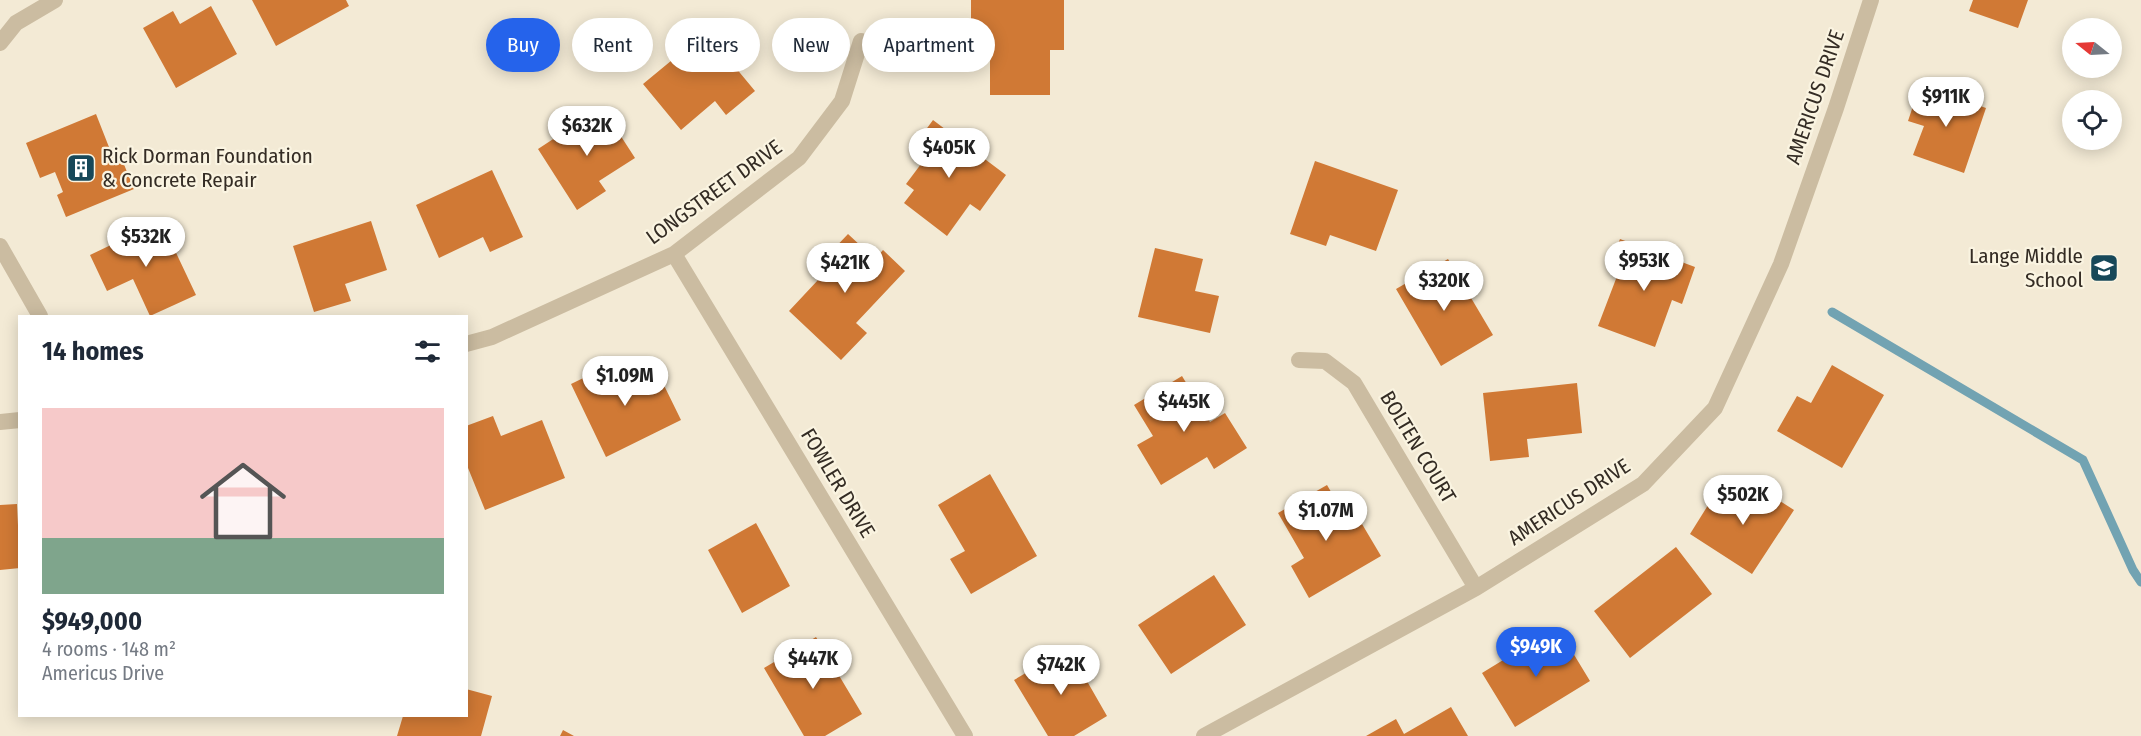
<!DOCTYPE html>
<meta charset="utf-8">
<style>
body{margin:0;font-family:"Fira Sans Condensed",sans-serif;background:#f2f2f3;color:#1f2937;height:100vh;display:flex;flex-direction:column;font-size:22px;white-space:nowrap}
*{box-sizing:border-box;margin:0}
p{font-size:20px;color:#747a83}
.icon{flex:none;width:33px;height:33px;fill:none;stroke:currentColor;stroke-width:2;stroke-linecap:round;stroke-linejoin:round}
.map{position:relative;flex:1;overflow:hidden}
.drawer{position:absolute;left:18px;top:315px;width:450px;height:402px;display:flex;flex-direction:column;background:#fff;border-radius:0px;box-shadow:0 3px 15px #0003}
.drawer>*{flex:none}
.banner{position:absolute;left:486px;top:18px;width:570px;height:54px;display:flex;gap:12px}
.needle{width:39px;rotate:288deg}
.buttons{position:absolute;left:2062px;top:18px;display:grid;gap:12px}
.buttons a{display:grid;place-items:center;width:60px;height:60px;border-radius:50%;background:#fff;box-shadow:0 3px 15px #0003;font-size:30px}
.price{position:absolute;translate:-50% -51px;padding:0 14px;border-radius:21px;background:#fff;color:#222;font-size:20px;line-height:39px;filter:drop-shadow(0 2px 3px #0008)}
.price::after{content:'';position:absolute;left:50%;top:36px;width:18px;height:14px;margin-left:-9px;background:inherit;clip-path:polygon(0 0,100% 0,50% 100%)}
.price.active{background:#2563eb;color:#fff}
ul{padding:0;list-style:none}
li{display:grid;align-content:center;gap:12px;height:318px;padding:0 24px}
li+li{border-top:2px solid #e0e1e3}
li span{display:grid;place-items:center;height:186px;border-radius:0px;color:#555}
li>.icon{margin-inline-start:auto}
span .icon{width:108px;height:108px;fill:#fffc;stroke-width:1}
li b{font-size:26px}
h2{display:flex;justify-content:space-between;align-items:center;height:72px;padding:0 24px;font-size:26px}
.chip{padding:0 21px;border-radius:27px;background:#fff;box-shadow:0 3px 15px #0003;font-size:21px;line-height:54px}
.chip.active{background:#2563eb;color:#fff}
.map>svg:first-child{display:block}
.lines{fill:none;stroke-linecap:round;stroke-linejoin:round}
.stream{stroke:#72a3b2;stroke-width:9}
.building{fill:#d07935}
.minor{stroke:#cbbca1;stroke-width:16}
.labels{text-anchor:middle;stroke-width:4.5;stroke-linejoin:round;paint-order:stroke}
.street-label{font-size:21px;fill:#342c24;stroke:#faf4e1}
.poi-label{font-size:21px;fill:#342c24;stroke:#faf4e1;text-anchor:start}
</style>
<div class="map">
<svg width="2141" height="736" viewBox="0 0 2141 736">
<rect width="100%" height="100%" fill="#f3ead5"/>
<g class="lines">
<path class="stream" d="M1832,312L2083,460L2133,570L2141,582"/>
</g>
<path class="building" d="M252,0H346L349,6L276,46Z
M971,0H1064V50H1050V95H990V42H971Z
M1973,0H2028L2018,28L1969,11Z
M211,6L237,54L176,88L143,28L173,11L180,24Z
M706,32L755,91L726,115L715,101L681,130L643,84Z
M1920,85L1986,108L1964,173L1913,155L1924,126L1908,121Z
M602,107L635,158L599,181L606,191L577,210L538,149Z
M96,114L116,165L123,162L134,189L66,217L57,195L63,192L55,172L40,178L26,143Z
M933,120L1006,175L980,211L970,204L947,236L904,203L914,190L906,184L924,160L911,150Z
M1315,161L1398,190L1376,251L1330,235L1326,246L1290,234Z
M492,170L523,237L490,252L483,237L439,258L416,205Z
M161,221L196,295L150,316L133,279L107,291L90,255Z
M371,221L387,270L345,284L351,301L314,312L293,246Z
M848,234L875,259L883,250L905,271L856,323L867,333L841,360L789,311L818,280L811,273Z
M1620,239L1695,267L1682,304L1672,300L1655,347L1598,326L1619,271L1609,267Z
M1155,248L1203,259L1195,291L1219,296L1210,333L1138,317Z
M1448,259L1493,335L1441,366L1396,289Z
M654,365L681,420L606,457L571,384L606,367L614,384Z
M1832,365L1884,395L1842,468L1777,431L1797,396L1811,403Z
M1182,376L1210,422L1225,413L1247,448L1214,469L1207,457L1161,485L1137,445L1153,436L1134,405Z
M1577,383L1582,433L1527,439L1529,457L1490,461L1483,393Z
M493,416L501,436L542,420L565,478L485,510L466,463V426Z
M990,474L1037,556L971,594L950,559L965,551L938,505Z
M1750,482L1794,510L1752,574L1690,534L1715,494L1734,507Z
M1327,485L1353,529L1362,524L1381,556L1309,598L1291,566L1304,558L1278,513Z
M17,504L20,568L0,570V505Z
M756,523L790,586L742,613L708,550Z
M1676,547L1712,594L1630,658L1594,611Z
M1214,575L1246,625L1171,674L1138,625Z
M1559,630L1590,681L1515,727L1482,673L1531,643L1533,646Z
M816,637L862,714L825,736H804L764,668Z
M1068,648L1107,716L1074,736H1048L1014,680Z
M466,689L492,696L481,736H397L403,716H466Z
M1451,707L1468,736H1366L1396,719L1404,734Z
M563,730L574,736H560Z"/>
<g class="lines">
<path class="minor" d="M0,43L16,23L55,0
M0,246L40,316
M674,254L965,736
M466,344L492,337L674,254L799,158L842,101L861,41
M1299,360L1325,361L1354,383L1476,588
M0,422L20,420
M1204,736L1476,588L1643,484L1715,408L1781,264L1836,108L1871,0"/>
</g>
<defs>
<g id="building-square" transform="scale(1.5)"><rect x="-9" y="-9" width="18" height="18" rx="4" fill="#174859" stroke="#faf4e1"/><path d="M-4-6H4V6H1V3H-1V6H-4ZM-2.5-4.3h1.7v1.8h-1.7ZM.8-4.3h1.7v1.8H.8ZM-2.5-1h1.7V.8h-1.7ZM.8-1h1.7V.8H.8Z" fill="#fff"/></g>
<g id="school-square" transform="scale(1.5)"><rect x="-9" y="-9" width="18" height="18" rx="4" fill="#174859" stroke="#faf4e1"/><path d="M0-5L7-2L0 1L-7-2ZM-4 1L0 2.5L4 1V4Q0 6-4 4Z" fill="#fff"/></g>
</defs>
<g fill-rule="evenodd">
<use href="#building-square" x="81" y="168"/>
<use href="#school-square" x="2104" y="268"/>
</g>
<g class="labels">
<g class="street-label">
<text transform="translate(1815 97) rotate(-71)" y="7">AMERICUS DRIVE</text>
<text transform="translate(714 192) rotate(-36)" y="7">LONGSTREET DRIVE</text>
<text transform="translate(1418 447) rotate(59)" y="7">BOLTEN COURT</text>
<text transform="translate(838 483) rotate(59)" y="7">FOWLER DRIVE</text>
<text transform="translate(1569 502) rotate(-33)" y="7">AMERICUS DRIVE</text>
</g>
<g class="poi-label">
<text x="102" y="163">Rick Dorman Foundation<tspan x="102" dy="24">&amp; Concrete Repair</tspan></text>
<text x="2083" y="263" text-anchor="end">Lange Middle<tspan x="2083" dy="24">School</tspan></text>
</g>
</g>
</svg>
<div class="buttons">
<a><svg class="needle" viewBox="-14 -14 28 28"><path d="M0-13l5 13h-10z" fill="#e53935"/><path d="M0 13l5-13h-10z" fill="#747a83"/></svg></a>
<a><svg class="icon" aria-label="locate" viewBox="0 0 24 24"><circle cx="12" cy="12" r="6"/><path d="M12 2v4M12 18v4M2 12h4M18 12h4"/></svg></a>
</div>
<b class="price" style="left:1946px;top:128px">$911K</b>
<b class="price" style="left:587px;top:157px">$632K</b>
<b class="price" style="left:949px;top:179px">$405K</b>
<b class="price" style="left:146px;top:268px">$532K</b>
<b class="price" style="left:1644px;top:292px">$953K</b>
<b class="price" style="left:845px;top:294px">$421K</b>
<b class="price" style="left:1444px;top:312px">$320K</b>
<b class="price" style="left:625px;top:407px">$1.09M</b>
<b class="price" style="left:1184px;top:433px">$445K</b>
<b class="price" style="left:1743px;top:526px">$502K</b>
<b class="price" style="left:1326px;top:542px">$1.07M</b>
<b class="price active" style="left:1536px;top:678px">$949K</b>
<b class="price" style="left:813px;top:690px">$447K</b>
<b class="price" style="left:1061px;top:696px">$742K</b>
<div class="banner">
<a class="chip active">Buy</a>
<a class="chip">Rent</a>
<a class="chip">Filters</a>
<a class="chip">New</a>
<a class="chip">Apartment</a>
</div>
<section class="drawer">
<h2>14 homes<svg class="icon" aria-label="filters" viewBox="0 0 24 24"><path d="M4 7h16M4 17h16"/><circle cx="9" cy="7" r="2"/><circle cx="15" cy="17" r="2"/></svg></h2>
<ul>
<li><span style="background:linear-gradient(#f6c9c9 70%,#7fa58c 0)"><svg class="icon" aria-label="home" viewBox="0 0 24 24"><path d="M3 11l9-7 9 7M6 9v11h12V9"/></svg></span><div><b>$949,000</b><p>4 rooms · 148 m²</p><p>Americus Drive</p></div></li>
</ul>
</section>
</div>
